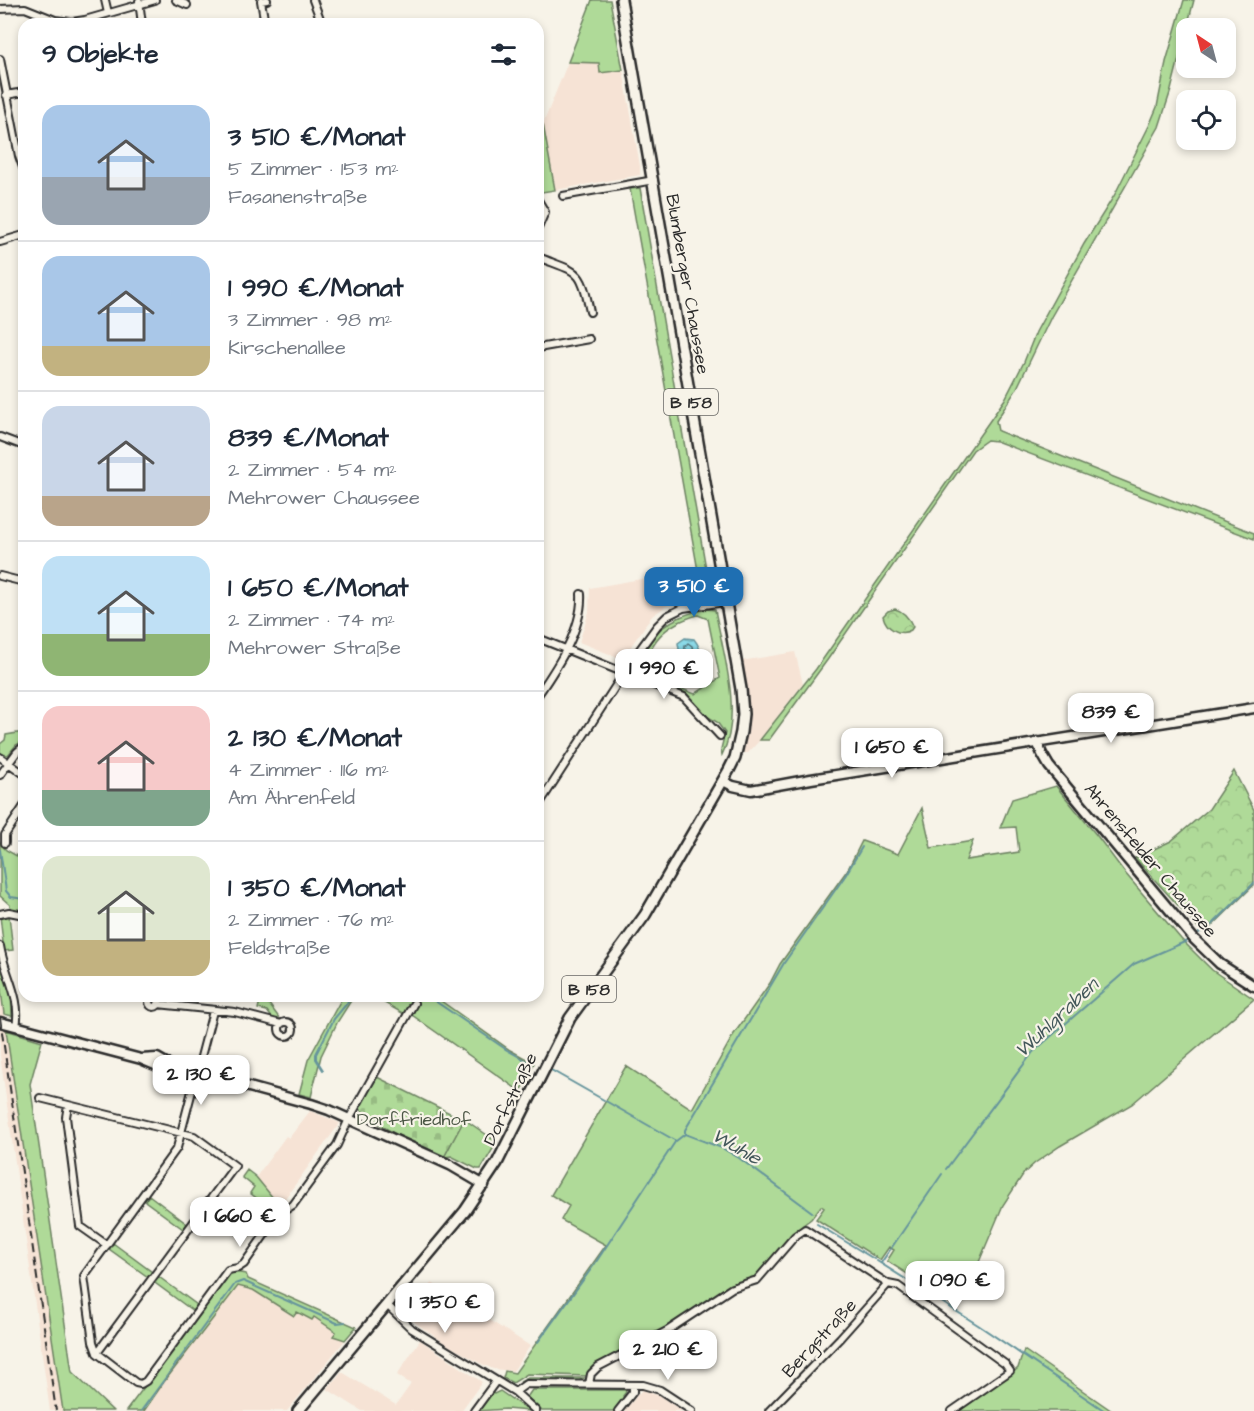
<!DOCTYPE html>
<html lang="de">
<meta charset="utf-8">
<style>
body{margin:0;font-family:"Architects Daughter",sans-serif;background:#f2f2f3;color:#1f2937;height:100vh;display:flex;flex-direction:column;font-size:22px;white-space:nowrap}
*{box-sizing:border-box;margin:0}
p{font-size:20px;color:#747a83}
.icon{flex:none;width:33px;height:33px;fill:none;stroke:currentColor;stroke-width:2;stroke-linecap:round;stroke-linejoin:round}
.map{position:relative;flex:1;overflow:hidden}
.side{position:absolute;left:18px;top:18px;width:526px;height:984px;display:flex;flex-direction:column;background:#fff;border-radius:18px;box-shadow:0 3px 9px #0003}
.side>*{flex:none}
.needle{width:39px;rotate:324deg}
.buttons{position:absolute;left:1176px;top:18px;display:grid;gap:12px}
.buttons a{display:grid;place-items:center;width:60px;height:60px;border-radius:12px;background:#fff;box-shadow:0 3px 9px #0003;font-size:30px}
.price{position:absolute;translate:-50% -51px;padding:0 14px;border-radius:12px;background:#fff;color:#222;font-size:20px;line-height:39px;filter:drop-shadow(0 2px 3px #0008)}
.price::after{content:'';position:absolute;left:50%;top:36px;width:18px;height:14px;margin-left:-9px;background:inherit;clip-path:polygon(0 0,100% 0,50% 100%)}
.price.selected{background:#1f6fb2;color:#fff}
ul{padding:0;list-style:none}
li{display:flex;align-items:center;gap:18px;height:150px;padding:0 24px}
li+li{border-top:2px solid #e0e1e3}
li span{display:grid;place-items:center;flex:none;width:168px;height:120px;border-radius:18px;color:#555}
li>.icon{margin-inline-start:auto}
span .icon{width:72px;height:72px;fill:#fffc;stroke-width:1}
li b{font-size:26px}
h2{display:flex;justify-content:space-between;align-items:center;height:72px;padding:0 24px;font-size:26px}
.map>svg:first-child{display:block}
.built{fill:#f6e3d5}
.green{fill:#afda98;stroke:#6d8262;stroke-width:1.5}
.forest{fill:url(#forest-crowns);stroke:#6d8262;stroke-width:1.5}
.cemetery{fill:url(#cemetery-stones);stroke:#6d8262;stroke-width:1.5}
.water{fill:url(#water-waves);stroke:#65949c;stroke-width:1.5}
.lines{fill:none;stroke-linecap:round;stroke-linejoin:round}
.shore{stroke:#517177;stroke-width:1.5}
.stream{stroke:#65949c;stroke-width:2}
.street-casing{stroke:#2b2b2b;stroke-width:10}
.secondary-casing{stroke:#2b2b2b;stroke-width:13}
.primary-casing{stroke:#2b2b2b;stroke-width:14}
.street{stroke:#f7f3e8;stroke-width:6}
.secondary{stroke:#f7f3e8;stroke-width:8}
.primary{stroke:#f7f3e8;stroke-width:9}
.rail{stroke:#2b2b2b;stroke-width:2;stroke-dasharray:9 4.5;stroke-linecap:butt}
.labels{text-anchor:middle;stroke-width:4.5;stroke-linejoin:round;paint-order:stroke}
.shield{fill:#f7f3e8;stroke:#686764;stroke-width:1.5}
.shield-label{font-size:16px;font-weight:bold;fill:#2b2b2b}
.street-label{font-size:18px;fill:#2b2b2b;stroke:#f7f3e8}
.park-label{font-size:18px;fill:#4c5746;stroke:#f7f3e8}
.water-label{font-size:20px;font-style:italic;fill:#43575a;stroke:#f7f3e8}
</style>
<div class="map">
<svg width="1254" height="1411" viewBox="0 0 1254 1411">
<defs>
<pattern id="forest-crowns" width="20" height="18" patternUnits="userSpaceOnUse" patternTransform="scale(1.5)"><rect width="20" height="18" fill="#afda98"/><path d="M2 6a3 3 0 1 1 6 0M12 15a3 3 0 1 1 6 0" fill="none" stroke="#97bb83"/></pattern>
<pattern id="cemetery-stones" width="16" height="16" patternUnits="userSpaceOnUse" patternTransform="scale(1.5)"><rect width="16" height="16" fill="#afda98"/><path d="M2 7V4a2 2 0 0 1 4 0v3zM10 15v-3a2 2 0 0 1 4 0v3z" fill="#97bb83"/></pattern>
<pattern id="water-waves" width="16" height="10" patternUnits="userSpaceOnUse" patternTransform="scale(1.5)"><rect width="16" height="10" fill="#8bdae8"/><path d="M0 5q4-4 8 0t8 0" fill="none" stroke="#78bbc7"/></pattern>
</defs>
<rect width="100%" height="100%" fill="#f7f3e8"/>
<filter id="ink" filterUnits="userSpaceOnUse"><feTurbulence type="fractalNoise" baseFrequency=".0167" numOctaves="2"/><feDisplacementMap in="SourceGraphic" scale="12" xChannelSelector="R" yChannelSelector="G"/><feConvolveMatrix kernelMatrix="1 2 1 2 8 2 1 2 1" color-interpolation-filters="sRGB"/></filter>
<g filter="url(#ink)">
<path class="built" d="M568,62L599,63L600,73L623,70L640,166V175L555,190L543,124Z
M641,579L662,588L669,604L652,616L622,659L579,642L589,612L590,588Z
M795,652L803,684L760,740L748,753H742L746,696L741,661Z
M0,982L6,1030L63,1411H50L0,1055Z
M310,1111L340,1123L281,1204H278L256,1177L286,1136L289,1138Z
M243,1281L356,1327L287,1411H144L164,1382L238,1285Z
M432,1283L530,1346L513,1371L493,1369L482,1364L446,1344L417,1324L406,1314Z
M420,1340L482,1382L461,1411H362L327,1389L342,1372L396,1405L411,1384L397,1375Z
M642,1390L660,1396L682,1411H624Z"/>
<path class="green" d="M592,0H610L623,70L600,73L599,63L568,62Z
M1184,0H1194L1171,90L1159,127L1051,317L1016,390L996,421L998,431L1254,533V539L996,441L987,440L973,450L828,659L769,740H760L816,669L1005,399L1024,362L1036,332L1084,244L1114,196L1149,126L1157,107L1166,62Z
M543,124L555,190L542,192L539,187V137Z
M640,188L709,586L698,594L700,582L630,189Z
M707,609L715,610C723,652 743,715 722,755L721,749L725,733L717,722L705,715L686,697L674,689L645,679L647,676L695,694L720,678L708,619L698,615C662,625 652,641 639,674L633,673L631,668C650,634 668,616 707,609Z
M24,732V741L16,745L8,755L0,754V744L5,740L6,735Z
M1056,786L1098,837L1125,873L1181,939L1212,970L1254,999L1132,1104L1060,1146L1035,1163L1024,1173L1003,1205L974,1274L953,1303L887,1261L894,1250L889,1247L880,1260L816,1219L824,1208L821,1206L811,1219L803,1225L753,1279L731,1286L652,1337L592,1369L587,1376L527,1374L513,1383L503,1378L505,1371L515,1373L606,1245L561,1220L569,1206L551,1195L626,1066L692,1109L734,1034L770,983L780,964L848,869L862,841L898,854L922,808L931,848L973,841L966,860L1019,852L1016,827L1000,828L1012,799Z
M0,843L6,850L24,860V912L11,910L10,905L0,896Z
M9,915L13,950L4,951L0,916Z
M0,962L11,990L12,1016L4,1014L0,982Z
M256,996H263L280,1019H273L267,1011L258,1009L260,1001Z
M343,996H354L338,1021L321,1056L311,1097L299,1094L308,1060Z
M372,996H434L510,1050L534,1063L521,1092L412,1015L417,1005L411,1002L404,1014Z
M6,1030L42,1041L30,1084L72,1372L113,1411H63Z
M464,1119L497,1142L481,1169H477L451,1156L444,1157Z
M247,1170L256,1177L278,1204H281L276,1213L250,1193L254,1187L242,1177Z
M149,1195L187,1224L183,1229L145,1201Z
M113,1243L152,1272L148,1277L109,1249Z
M234,1272L246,1274L248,1279L356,1327L345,1340L333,1336L336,1332L314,1317L312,1320L297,1312L294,1316L253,1290L238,1286L164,1382L144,1411H126L229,1275Z
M159,1277L197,1305L193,1311L155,1283Z
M1024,1350L1112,1411H959L1008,1377L1018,1368Z
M528,1378H584L579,1381L559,1379L556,1381L520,1382Z
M532,1390H625L626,1392L623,1396L625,1398L615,1411H542L527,1397Z
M500,1391L529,1411L506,1409L478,1411L492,1393L494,1394Z"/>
<path class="forest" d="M895,609C904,611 909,618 913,627L911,630C899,637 886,628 883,616L888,611Z
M1234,771L1254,810V885L1208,930L1202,932L1135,858L1171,841L1209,809Z"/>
<path class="cemetery" d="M377,1077L464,1120L444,1157C414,1143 383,1131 359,1108Z"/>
<path class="water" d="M685,638L694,639C702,649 707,670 695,677C683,675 680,667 677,657L679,649L678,643Z"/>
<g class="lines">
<path class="shore" d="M688,643L692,646L696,668L694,671C681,667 685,655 685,646Z"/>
<path class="stream" d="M0,850L6,891L11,897L24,899
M1199,933L1211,926L1254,883
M432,999L507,1050L532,1064
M323,1070L316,1059V1054L334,1019L348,1002L346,996
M551,1070L676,1141L685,1134L722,1148L739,1158L812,1212
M685,1134V1130L784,963L845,876L862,847
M946,1169L1033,1052L1134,964L1187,941
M817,1224L874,1259
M877,1261L978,1325L1105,1411
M881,1263L942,1174
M538,1342L594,1265L675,1142
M141,1411L235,1284L243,1281L337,1323L345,1322"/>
<g class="street-casing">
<path id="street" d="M105,0L108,13
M176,0L187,5
M313,0L322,24
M139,1L142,24
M0,9L25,8L55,20L72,22L85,20L155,0
M265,24L261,1L267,0
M0,59L19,156L24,170
M6,95L24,92
M563,196L654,180
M538,200L545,212L538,228
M0,242L24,235
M538,257C578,273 581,267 590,312
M538,348L589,339
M0,437L24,446
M0,576L24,582
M538,638L684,697L720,736
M538,695C557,667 583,629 581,594
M0,757L24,774
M0,775L17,752L24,746
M538,806L635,656L657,626L667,616L683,608L725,602
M5,843V835L24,806
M0,914L9,912L24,915
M0,946C4,973 22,998 16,1026
M149 1002a5 5 0 1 1 10 0a5 5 0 1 1-10 0Z
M158,1004L235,1012L281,1024
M213,1011L177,1148L84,1276L93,1342L97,1353L136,1383L141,1384L146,1381L228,1270L238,1268L244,1264L275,1220L282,1212L293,1205L337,1145L349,1119L414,1003
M279 1029a7 7 0 1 1 14 0a7 7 0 1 1-14 0Z
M40,1098L194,1136L235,1166L97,1353
M68,1105L66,1117L80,1226L107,1245
M386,1304L412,1329L515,1392L536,1411
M589,1384L591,1374L598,1367L667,1331L732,1288L757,1280L795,1236L805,1229L888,1284L898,1286L1005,1364L1010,1371L952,1411
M515,1392L526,1384L643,1385L660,1390L692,1411
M474,1411L496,1381
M618,1411L633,1392V1385
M769,1411L840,1338L888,1284"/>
</g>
<g class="secondary-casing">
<path id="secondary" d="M1037,742L1042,754L1049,766L1194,939L1220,964L1254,986
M723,781L733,786L751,790L811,779L1254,708
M0,1022L141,1059L160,1067L172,1066L311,1104L329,1110L450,1165L484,1185
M141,1059L157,1058L171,1066"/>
</g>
<g class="primary-casing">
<path id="primary" d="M298,1411L465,1211L497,1163L570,1018L645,915L729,770L735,758L741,732L743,714L741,689L621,0"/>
</g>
<use href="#street" class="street"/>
<use href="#secondary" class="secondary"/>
<use href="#primary" class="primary"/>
<path class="rail" d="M0,1018L56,1411"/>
</g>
</g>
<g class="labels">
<g class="shield">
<rect x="664" y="389" width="54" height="26" rx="4.5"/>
<rect x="562" y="976" width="54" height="26" rx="4.5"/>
</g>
<g class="shield-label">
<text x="691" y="408">B 158</text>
<text x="589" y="995">B 158</text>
</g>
<g class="street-label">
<text transform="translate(688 284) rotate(80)" y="6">Blumberger Chaussee</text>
<text transform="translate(1151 860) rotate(50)" y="6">Ahrensfelder Chaussee</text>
<text transform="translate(510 1099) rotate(-64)" y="6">Dorfstraße</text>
<text transform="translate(819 1338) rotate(-47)" y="6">Bergstraße</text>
</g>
<g class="park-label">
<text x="414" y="1125">Dorffriedhof</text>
</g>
<g class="water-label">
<text transform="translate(1056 1017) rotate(-43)" y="7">Wuhlgraben</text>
<text transform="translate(737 1146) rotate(30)" y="7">Wuhle</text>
</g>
</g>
</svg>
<div class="buttons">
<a><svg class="needle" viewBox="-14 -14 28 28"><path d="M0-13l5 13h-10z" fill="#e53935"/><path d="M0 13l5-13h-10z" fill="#747a83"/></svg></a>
<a><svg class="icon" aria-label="locate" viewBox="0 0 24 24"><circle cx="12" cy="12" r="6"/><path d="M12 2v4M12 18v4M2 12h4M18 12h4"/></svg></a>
</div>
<b class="price selected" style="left:694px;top:618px">3 510 €</b>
<b class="price" style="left:664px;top:700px">1 990 €</b>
<b class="price" style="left:1111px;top:744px">839 €</b>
<b class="price" style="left:892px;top:779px">1 650 €</b>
<b class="price" style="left:201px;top:1106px">2 130 €</b>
<b class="price" style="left:240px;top:1248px">1 660 €</b>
<b class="price" style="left:955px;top:1312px">1 090 €</b>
<b class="price" style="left:445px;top:1334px">1 350 €</b>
<b class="price" style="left:668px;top:1381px">2 210 €</b>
<section class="side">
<h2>9 Objekte<svg class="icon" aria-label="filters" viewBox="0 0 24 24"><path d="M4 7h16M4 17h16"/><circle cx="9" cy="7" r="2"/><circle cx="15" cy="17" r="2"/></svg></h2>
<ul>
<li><span style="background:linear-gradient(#a9c7e8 60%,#9aa5b1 0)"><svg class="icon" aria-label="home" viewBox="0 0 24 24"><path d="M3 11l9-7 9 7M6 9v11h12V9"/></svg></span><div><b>3 510 €/Monat</b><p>5 Zimmer · 153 m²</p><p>Fasanenstraße</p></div></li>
<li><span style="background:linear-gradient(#a9c7e8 75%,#c2b280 0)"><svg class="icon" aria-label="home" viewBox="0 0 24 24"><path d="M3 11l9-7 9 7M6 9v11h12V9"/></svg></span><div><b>1 990 €/Monat</b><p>3 Zimmer · 98 m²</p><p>Kirschenallee</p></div></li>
<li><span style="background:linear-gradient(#c9d6e8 75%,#b9a48a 0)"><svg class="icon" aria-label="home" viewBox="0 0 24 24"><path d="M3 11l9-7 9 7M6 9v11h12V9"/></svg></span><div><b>839 €/Monat</b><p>2 Zimmer · 54 m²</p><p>Mehrower Chaussee</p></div></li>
<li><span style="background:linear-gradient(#bfe0f5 65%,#8fb573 0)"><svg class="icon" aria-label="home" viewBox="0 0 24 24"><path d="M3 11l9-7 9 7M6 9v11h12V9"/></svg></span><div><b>1 650 €/Monat</b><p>2 Zimmer · 74 m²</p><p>Mehrower Straße</p></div></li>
<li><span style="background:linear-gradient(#f6c9c9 70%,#7fa58c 0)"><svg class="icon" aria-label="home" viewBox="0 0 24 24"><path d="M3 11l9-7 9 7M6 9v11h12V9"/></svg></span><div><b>2 130 €/Monat</b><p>4 Zimmer · 116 m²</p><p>Am Ährenfeld</p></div></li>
<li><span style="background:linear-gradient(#dfe7d0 70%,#c2b280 0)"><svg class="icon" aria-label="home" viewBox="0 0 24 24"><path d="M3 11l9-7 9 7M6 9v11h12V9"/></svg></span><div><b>1 350 €/Monat</b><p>2 Zimmer · 76 m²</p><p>Feldstraße</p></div></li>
</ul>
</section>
</div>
